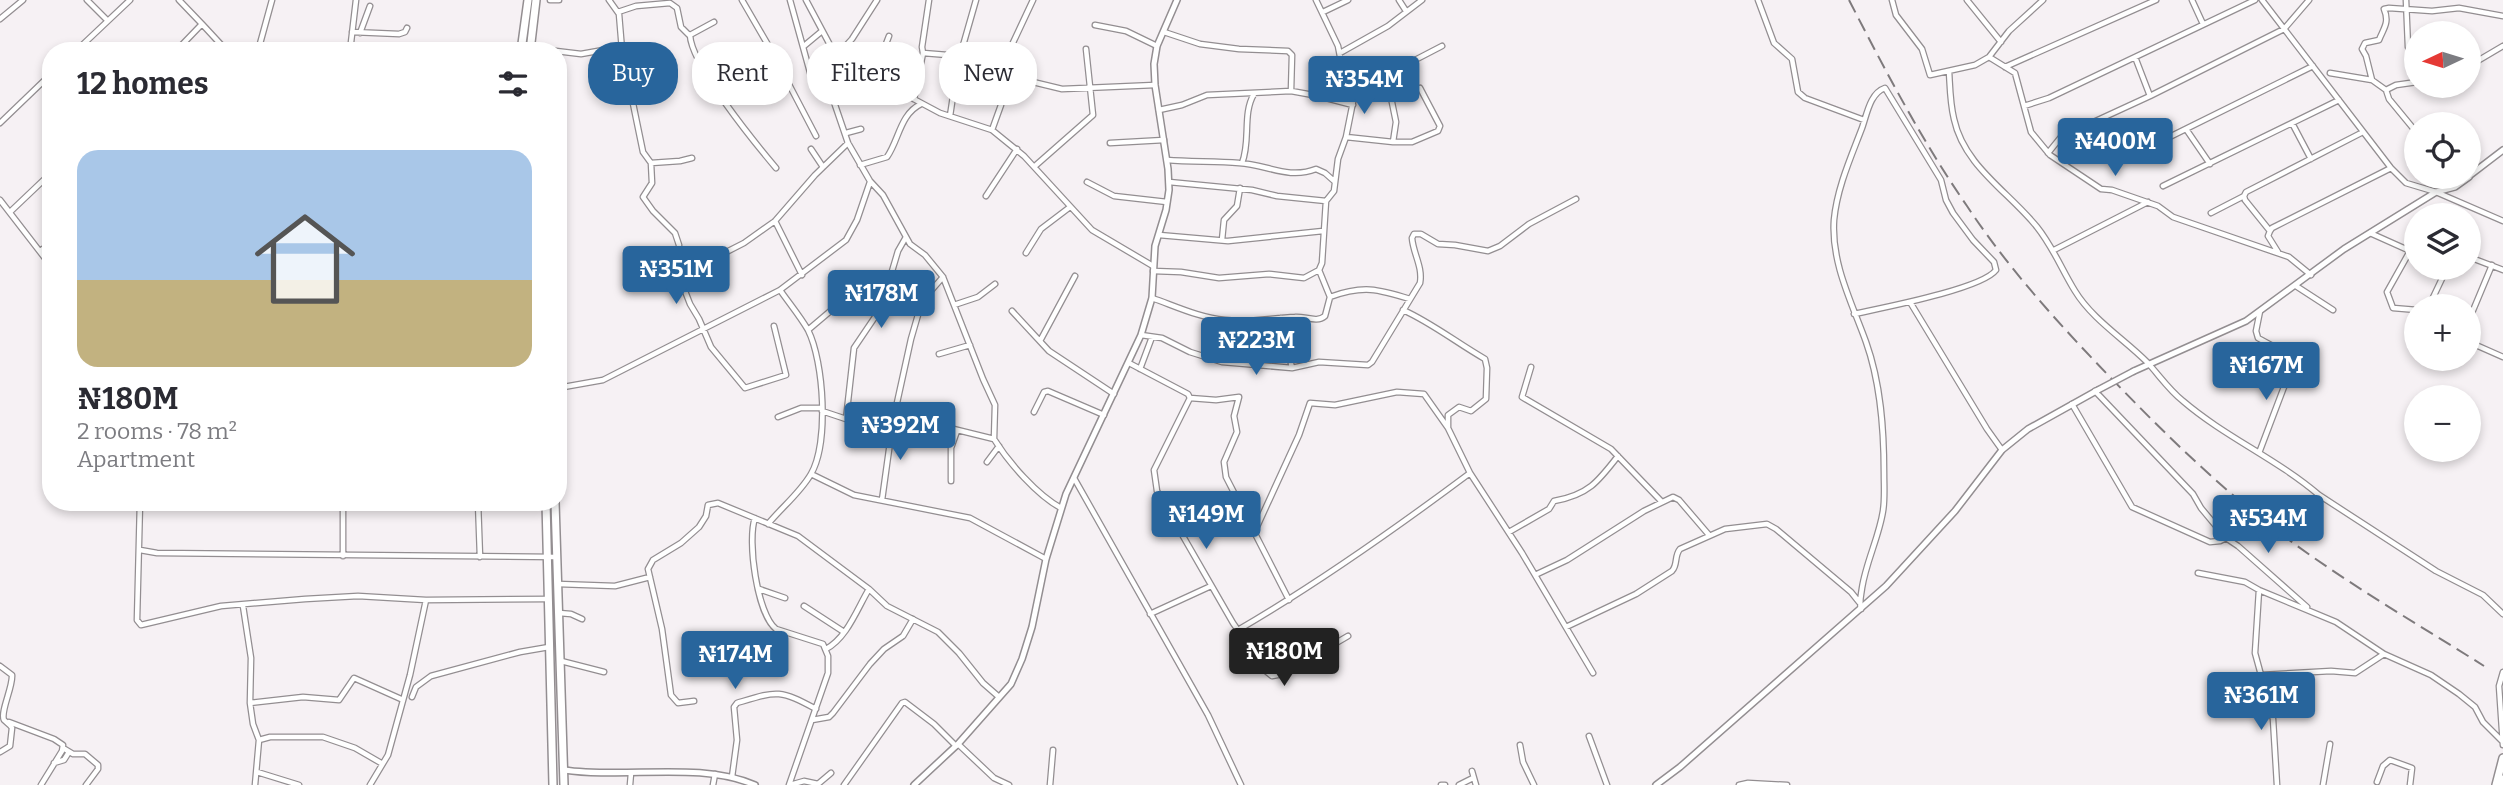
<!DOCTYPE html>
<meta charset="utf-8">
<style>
body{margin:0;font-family:Bitter,serif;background:#f7f7f7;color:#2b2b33;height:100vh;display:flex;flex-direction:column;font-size:26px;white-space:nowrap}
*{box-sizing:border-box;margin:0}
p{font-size:23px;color:#7c7c81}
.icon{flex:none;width:38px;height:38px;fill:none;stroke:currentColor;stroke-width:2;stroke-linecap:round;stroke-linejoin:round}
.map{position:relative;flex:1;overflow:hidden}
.drawer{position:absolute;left:42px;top:42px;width:525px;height:469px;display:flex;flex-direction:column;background:#fff;border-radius:28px;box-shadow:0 4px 10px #0003}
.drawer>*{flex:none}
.guide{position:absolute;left:588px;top:42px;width:665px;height:63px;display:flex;gap:14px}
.needle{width:46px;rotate:266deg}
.fabs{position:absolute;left:2404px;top:21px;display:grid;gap:14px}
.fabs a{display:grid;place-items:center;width:77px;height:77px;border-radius:50%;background:#fff;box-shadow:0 4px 10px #0003;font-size:35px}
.price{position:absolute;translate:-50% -60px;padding:0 16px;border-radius:7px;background:#28659c;color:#fff;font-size:23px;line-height:46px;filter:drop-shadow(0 2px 4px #0008)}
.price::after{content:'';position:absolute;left:50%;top:42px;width:21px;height:16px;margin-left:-10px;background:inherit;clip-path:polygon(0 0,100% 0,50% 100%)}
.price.selected{background:#222;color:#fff}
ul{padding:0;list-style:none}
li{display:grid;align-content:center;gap:14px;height:371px;padding:0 35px}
li span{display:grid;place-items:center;height:217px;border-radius:21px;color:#555}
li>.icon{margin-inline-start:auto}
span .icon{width:126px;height:126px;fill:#fffc;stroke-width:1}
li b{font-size:30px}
h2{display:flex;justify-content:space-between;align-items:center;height:84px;padding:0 35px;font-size:30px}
.chip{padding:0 24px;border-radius:28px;background:#fff;box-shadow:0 4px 10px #0003;font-size:24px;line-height:63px}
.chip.selected{background:#28659c;color:#fff}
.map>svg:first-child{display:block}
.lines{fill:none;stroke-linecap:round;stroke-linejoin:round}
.minor-casing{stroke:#938e91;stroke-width:7}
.tertiary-casing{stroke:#938e91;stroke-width:8}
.primary-casing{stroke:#938e91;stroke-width:10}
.trunk-casing{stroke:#938e91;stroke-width:10}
.minor{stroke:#fff;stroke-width:4.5}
.tertiary{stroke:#fff;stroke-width:5}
.primary{stroke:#fff;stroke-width:7}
.trunk{stroke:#fff;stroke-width:7}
.rail{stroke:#7e7a7c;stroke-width:2;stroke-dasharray:14 7;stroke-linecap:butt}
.tertiary-bridge-casing{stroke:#938e91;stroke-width:8;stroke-linecap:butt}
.tertiary-bridge{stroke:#fff;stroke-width:5}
</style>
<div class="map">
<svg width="2503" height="785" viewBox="0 0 2503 785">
<rect width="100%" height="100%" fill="#f6f1f4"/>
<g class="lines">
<g class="minor-casing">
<path id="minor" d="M87,0L107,20
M550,0H559
M609,0L619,14L622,50L643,152L651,163L652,183L643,197L653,211L675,233L679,245L678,273L690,304L699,319L711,347L745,388L786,375L774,326
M742,0L771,50L816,136
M790,0L811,76L834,102L848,143L870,181L883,195L910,244L925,255L943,277L983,379L995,405L994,439C1009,463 1037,495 1061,508
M806,0L830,45L884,90L895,96L910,97L940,113L992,130L1024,156L1092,230L1153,266
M1399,0L1406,11
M1758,0L1774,43L1792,59L1798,92L1805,98L1864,120
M1892,0L1896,15L1922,49L1930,75L1975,65L1989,57L2009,31L2043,0
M1967,0L2001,42
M2192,0L2203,24
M2262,0L2391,168L2406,183L2436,192L2503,221
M2406,0L2408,47L2417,64
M618,12L636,6L670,3L677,8L681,27L689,35
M1323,12L1348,0
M0,19L23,0
M714,22L690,35C691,65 755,143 776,168
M202,24L227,51
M1095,25L1126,31L1157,46
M352,32L399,34L405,32L407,28
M1164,32L1200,44L1239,49L1288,51L1292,55L1291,91
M360,33L370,6
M804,46L822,31
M531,48L581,54L609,49L622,50
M76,51L130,0
M176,51L202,24L179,0
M258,51L272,0
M350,51L356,0
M840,52L852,39L877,0
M923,53L960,56
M1340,53L1388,26L1422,0
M1989,57L2015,73L2031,132L2050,155L2101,189L2112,190L2158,206L2173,217L2289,257
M2135,57L2150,96
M2469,66L2503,46
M2005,67L2156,0
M1949,71C1950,87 1950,103 1954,119C1964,166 2009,192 2037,227C2053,247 2062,270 2075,291C2092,319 2124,339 2147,362C2159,375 2169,390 2183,401C2225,437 2277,459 2319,495L2436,571L2483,595L2503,614
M2330,73L2372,80L2386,90L2389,99L2417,133
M866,74L884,49L889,36
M1008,76L1062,89L1155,85
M2372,80L2366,56L2362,49L2365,43L2379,40C2383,29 2390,23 2384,9L2389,8L2432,11L2459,8L2503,16
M2386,90L2396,85L2417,82
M719,92L770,62L774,57
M831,96H846
M914,99L923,53L922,47L929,0
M2024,106L2049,98L2255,0
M1159,110L1182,105L1207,95L1291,91L1313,95L1320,93L1326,98L1353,105
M950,116L958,63L976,0
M0,123L51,74
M2292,123L2311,159
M2186,129L2210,164
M992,130L1001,105L1011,47L1033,0
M846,133L861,129
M1346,137L1393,142H1412L1438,131L1440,126L1420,88
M1393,142L1396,122L1387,78L1390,73L1442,46
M1110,143L1164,140
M811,149L823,167
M2048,153L2061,137L2150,96L2284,29L2309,0
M1167,160C1191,162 1215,161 1239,163C1266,164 1288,180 1316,169L1325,173L1334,181
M2121,161L2313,66
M651,163L680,161L692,158
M1242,163C1251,141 1242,114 1254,94
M860,165L887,157C899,140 900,114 921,104
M1035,166L1093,115L1086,49
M2454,177L2460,183
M1087,182L1114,196L1167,202
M1169,182L1252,190L1277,196L1326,201
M2163,186L2339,100
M986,196L1017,149
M2244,196L2245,200L2270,231L2268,236L2278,252
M0,200L51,266
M10,212L51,173
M2211,213L2244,196L2246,192L2363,132
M775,221L802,275
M2270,231L2272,228L2391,168
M2370,233L2417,254
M1159,235L1228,241L1323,231
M1222,240L1224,220L1237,206L1240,188
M2054,250L2148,202
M40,251L51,243
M2410,251L2387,292L2393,308L2417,310
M1026,253L1041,229L1070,207
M2289,257L2311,275
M2469,257L2503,270
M1153,271L1181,272L1219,278L1269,274L1304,278L1319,270
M678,273L695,268L744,243L775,221L815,175L848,143
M2296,286L2333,310
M1330,297C1363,285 1378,289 1410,299
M1152,298C1175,306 1200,318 1225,320C1248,323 1271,318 1295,317C1305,316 1317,323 1325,316L1330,297L1319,270L1322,263L1326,201L1334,191L1338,159L1346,137L1355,92L1343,72L1338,46L1316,0
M1910,302L1987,429L2002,450
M954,305L978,297L995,284
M2429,306L2447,268
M1403,310C1432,323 1457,343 1485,359L1487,368L1486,399L1471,411L1459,407L1448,415V427
M1012,311L1049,351L1114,394
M1854,314C1881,308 1982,289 1996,270L1994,262L1973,240L1953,213L1946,200L1941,180L1885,88C1870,93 1867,114 1862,128C1851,157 1837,188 1834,220C1831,263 1852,303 1866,342C1881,384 1884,430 1884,474C1884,486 1885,499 1883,511C1879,537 1866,562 1862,588C1861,596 1859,601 1861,609
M1281,318L1292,368
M2469,320L2492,265
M808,330L834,308
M1141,335L1162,338L1190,352L1222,362L1292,368L1319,362L1368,365L1372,362L1420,283C1423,267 1413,253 1412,238L1414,234H1421L1438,244L1455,245L1488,251L1500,246L1529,224L1576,199
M1040,341L1075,276
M2469,342L2503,357
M939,354L970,345
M1129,363L1188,394L1190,398L1216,400L1239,397L1234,416L1237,432L1224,462L1226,477L1289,600
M1531,367L1522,397L1611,449L1661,501
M1140,369L1152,337
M558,388L603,380L780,290L846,240L857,220L870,182
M2095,391L2193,494L2201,508L2226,538
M1190,398L1154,470L1157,491L1233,623L1267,672L1272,676L1283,674L1348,636
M2072,404L2132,507L2210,542L2220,541L2226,538L2238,546L2307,607
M822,411L846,419L921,421L994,439
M1034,412L1044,392L1048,391L1104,415
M778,417L801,408H821
M846,419L854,348L877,314L885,295L898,251L906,237
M2259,453L2295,358L2258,338L2256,331L2260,311
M987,462L999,446
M811,474L854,495L970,518L1046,559
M1074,478L1208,715L1241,785
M951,481V448L957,431
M882,500L893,421L911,339L922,301L943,277
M140,502L137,620L141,625L221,606L305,599L358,596L426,600L548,599
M343,502V556
M478,502L480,557
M755,518C747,540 757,614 776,629L823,644L828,656V673L789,785
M768,524C782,507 800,493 811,474C829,443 824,362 808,330C800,316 789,303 780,290
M1255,531L1299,435L1310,403L1335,405L1397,392L1424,394L1448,428L1470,473L1522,553L1593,673
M1509,532L1549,509L1554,501C1588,495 1598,482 1618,456
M140,550L157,553L556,557
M2198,573L2245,582L2259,590L2336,622L2384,654L2431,675L2459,694L2475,707L2483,722L2502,741
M1535,575L1567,560L1644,511L1673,497L1679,500L1709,535
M558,584L615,586L650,577
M759,589L785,598
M2259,590L2255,653L2273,719L2277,785
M243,606L251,658L250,703L253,724L259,740L255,785
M804,606L844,632
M559,613L571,614L582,619
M1150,614L1211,586
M1566,627L1636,594L1672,571C1678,565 1674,556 1680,549L1725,529L1767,524L1776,529L1851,592L1859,602
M1238,630C1319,583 1395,529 1470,473
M826,649C847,638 857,609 869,589
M561,661L604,672
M0,666L12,675C13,687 0,712 4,720C7,723 10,724 12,728L10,746L0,752
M2503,672L2499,686L2503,745
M2261,675L2331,671L2355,673L2384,654
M412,697L416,687L431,676L520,652L549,647
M694,701L678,703L671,695L662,629L648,569L653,560L681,543L699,527L706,516L708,505L718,503L798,536L869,589L887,606L938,632L959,653L983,683L999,697
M250,703L303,697L339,700L354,678L401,699
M812,720L829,717L833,713L870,664L884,649L903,636L913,619
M9,722L54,739L63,745L62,751L41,785
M1589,736L1607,785
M259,740L270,737H323L355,748L381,763
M958,744L994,778L1009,785
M1520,745L1523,762L1534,785
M63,748L73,754H85L98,765V769L86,785
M54,763L64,760L69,752
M1472,771L1476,785
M257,772L299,785
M732,777L737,740L734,707L737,703C777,691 779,689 816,709
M2377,782L2383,766L2390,760L2412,768L2410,785
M370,785L388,755L410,675L426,600
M630,785L631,773
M713,785L715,774
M790,785L804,781L818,784L831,773
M844,785L902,703L905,702L934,724L956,746
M1050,785L1053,750
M1441,785H1445
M1459,785L1473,778
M1739,785L1748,783L1787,785
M2323,785L2330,744"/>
</g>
<g class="tertiary-casing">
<path id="tertiary" d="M2469,176L2503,150
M2134,371L2246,321L2344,249L2436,192L2455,187L2469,177
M564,770C625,779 699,761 755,785
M914,785L958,744L1011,684L1022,659L1032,627L1046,559L1066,494L1141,335L1152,298L1155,246L1166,210L1169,190L1168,169L1155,85L1154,64L1157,46L1177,0
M1656,785L1680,767L1886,586L1955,511L2002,450L2028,429L2098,390"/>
</g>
<g class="primary-casing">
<path id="primary" d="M521,51L528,0
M530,51L536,0
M546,502L553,785
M555,502L564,785"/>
</g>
<g class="trunk-casing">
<path id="trunk" d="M2496,785L2503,758
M2502,785L2503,779"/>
</g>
<use href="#minor" class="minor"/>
<use href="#tertiary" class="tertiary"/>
<use href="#primary" class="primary"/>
<use href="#trunk" class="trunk"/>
<path class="rail" d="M1849,0C1885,70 1922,141 1967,206C2008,268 2058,323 2109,376C2160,429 2214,482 2272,527C2339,579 2413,621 2484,666"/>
<g class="tertiary-bridge-casing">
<path id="tertiary-bridge" d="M2098,390L2134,371"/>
</g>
<use href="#tertiary-bridge" class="tertiary-bridge"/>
</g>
</svg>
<div class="fabs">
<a><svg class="needle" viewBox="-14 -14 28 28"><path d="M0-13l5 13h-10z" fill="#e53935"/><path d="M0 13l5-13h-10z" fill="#7c7c81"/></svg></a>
<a><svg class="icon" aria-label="locate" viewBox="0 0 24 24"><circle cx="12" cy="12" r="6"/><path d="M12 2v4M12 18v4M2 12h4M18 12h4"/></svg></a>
<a><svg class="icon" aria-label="layers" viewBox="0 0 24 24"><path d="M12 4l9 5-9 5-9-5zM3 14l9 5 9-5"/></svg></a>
<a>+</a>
<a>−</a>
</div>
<b class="price" style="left:1364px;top:116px">₦354M</b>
<b class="price" style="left:2115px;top:178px">₦400M</b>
<b class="price" style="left:676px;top:306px">₦351M</b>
<b class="price" style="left:881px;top:330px">₦178M</b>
<b class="price" style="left:1256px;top:377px">₦223M</b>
<b class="price" style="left:2266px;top:402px">₦167M</b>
<b class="price" style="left:900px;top:462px">₦392M</b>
<b class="price" style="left:1206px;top:551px">₦149M</b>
<b class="price" style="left:2268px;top:555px">₦534M</b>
<b class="price selected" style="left:1284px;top:688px">₦180M</b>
<b class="price" style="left:735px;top:691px">₦174M</b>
<b class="price" style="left:2261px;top:732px">₦361M</b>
<div class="guide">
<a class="chip selected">Buy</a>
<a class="chip">Rent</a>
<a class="chip">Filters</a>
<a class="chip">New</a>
</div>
<section class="drawer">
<h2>12 homes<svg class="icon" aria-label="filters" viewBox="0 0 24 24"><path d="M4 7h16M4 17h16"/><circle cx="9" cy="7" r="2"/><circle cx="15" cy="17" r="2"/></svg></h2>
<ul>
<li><span style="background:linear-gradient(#a9c7e8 60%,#c2b280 0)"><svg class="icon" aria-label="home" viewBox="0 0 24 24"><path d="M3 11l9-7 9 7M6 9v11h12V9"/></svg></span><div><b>₦180M</b><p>2 rooms · 78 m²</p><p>Apartment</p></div></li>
</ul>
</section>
</div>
